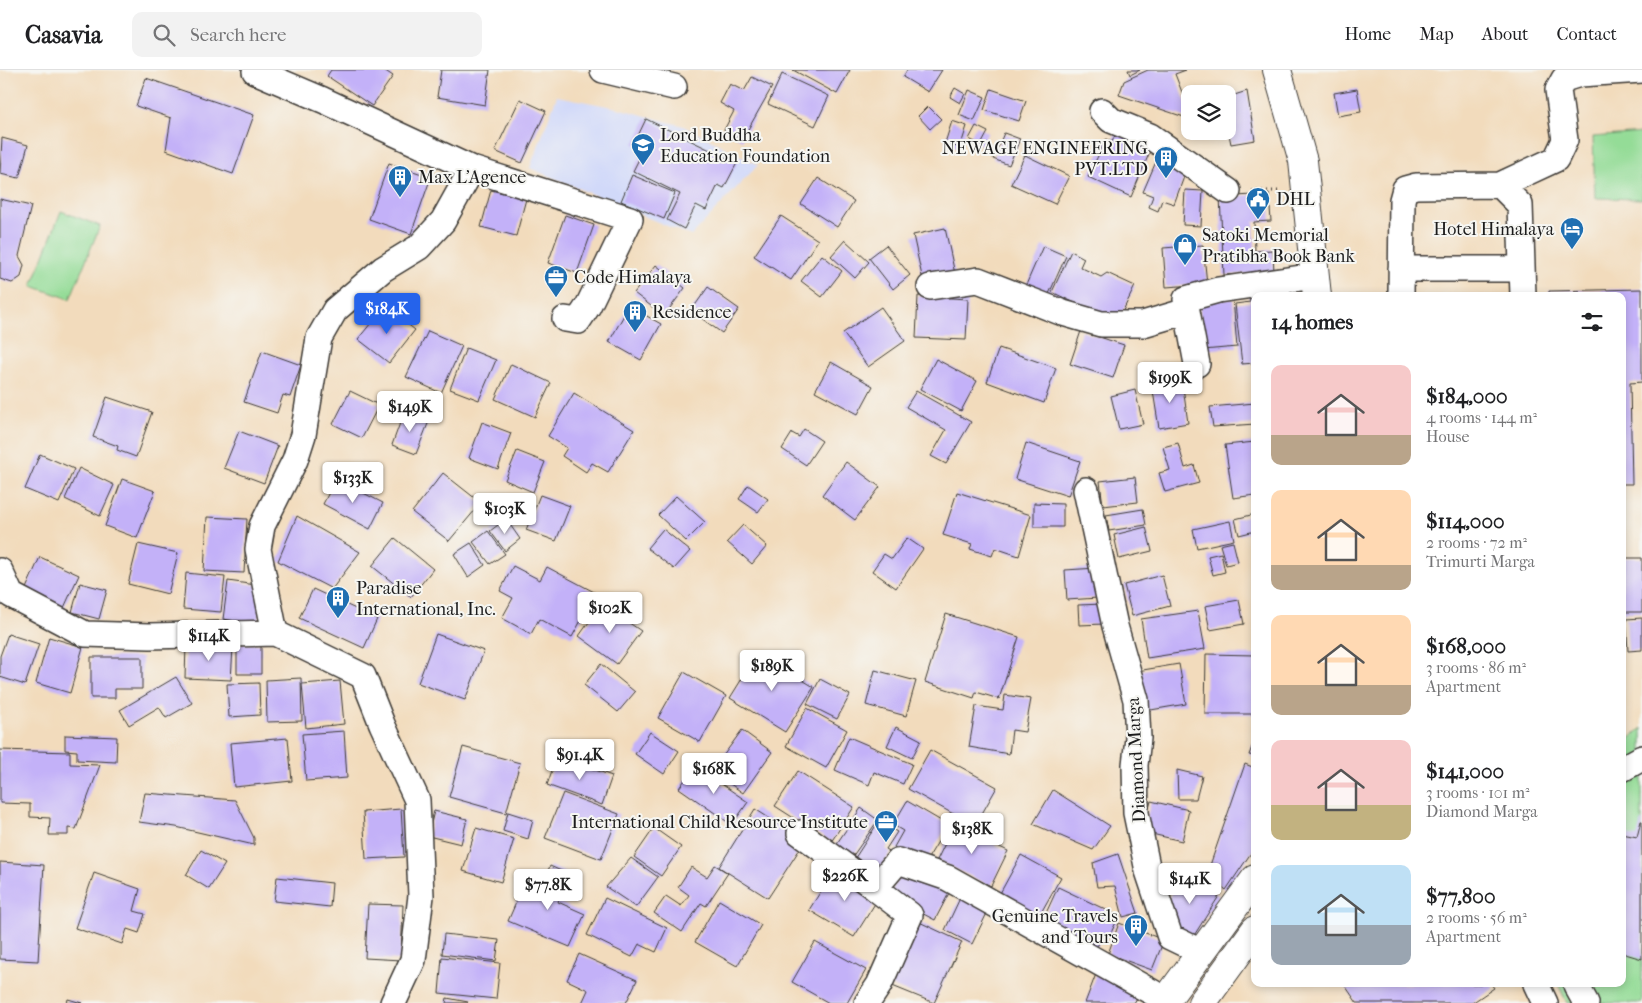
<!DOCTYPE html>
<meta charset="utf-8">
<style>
body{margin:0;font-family:"IM FELL French Canon",serif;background:#f2f2f2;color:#202124;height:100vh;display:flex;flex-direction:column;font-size:19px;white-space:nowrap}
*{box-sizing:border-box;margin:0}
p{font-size:16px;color:#757577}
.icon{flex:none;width:28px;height:28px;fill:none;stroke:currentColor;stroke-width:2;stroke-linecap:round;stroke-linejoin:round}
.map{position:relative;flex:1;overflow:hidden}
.sheet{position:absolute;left:1251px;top:222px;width:375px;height:695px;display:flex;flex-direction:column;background:#fff;border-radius:10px;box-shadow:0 2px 8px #0003}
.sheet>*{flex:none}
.fabs{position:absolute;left:1181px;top:15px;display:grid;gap:10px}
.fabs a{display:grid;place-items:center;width:55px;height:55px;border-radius:10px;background:#fff;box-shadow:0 2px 8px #0003;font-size:25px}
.price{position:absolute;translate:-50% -42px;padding:0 11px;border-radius:5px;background:#fff;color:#222;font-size:16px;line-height:32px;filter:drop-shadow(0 1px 2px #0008)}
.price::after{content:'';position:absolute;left:50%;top:30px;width:15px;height:11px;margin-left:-8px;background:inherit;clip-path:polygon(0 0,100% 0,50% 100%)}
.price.current{background:#2563eb;color:#fff}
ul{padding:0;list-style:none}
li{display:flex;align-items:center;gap:15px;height:125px;padding:0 20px}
li span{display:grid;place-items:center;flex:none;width:140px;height:100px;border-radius:10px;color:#555}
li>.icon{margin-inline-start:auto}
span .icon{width:60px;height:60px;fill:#fffc;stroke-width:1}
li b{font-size:21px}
h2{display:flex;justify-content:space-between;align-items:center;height:60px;padding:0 20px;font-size:21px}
header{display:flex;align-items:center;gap:30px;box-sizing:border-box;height:70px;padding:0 25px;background:#fff;border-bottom:1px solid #e0e0e0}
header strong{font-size:24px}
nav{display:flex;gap:28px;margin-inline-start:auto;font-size:18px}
.search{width:350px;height:45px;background:#f2f2f2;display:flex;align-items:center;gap:12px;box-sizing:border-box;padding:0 18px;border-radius:10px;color:#757577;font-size:19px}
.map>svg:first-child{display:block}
.built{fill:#d1d9f9}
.green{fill:#94dc97;stroke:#587c5a}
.building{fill:#c3b1f8}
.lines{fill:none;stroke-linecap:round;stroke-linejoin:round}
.minor-casing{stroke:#3c3934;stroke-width:28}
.major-casing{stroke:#3c3934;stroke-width:30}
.path{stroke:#3c3934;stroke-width:3;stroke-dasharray:1 4;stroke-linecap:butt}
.minor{stroke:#fff;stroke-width:25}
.major{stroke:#fff;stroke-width:28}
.labels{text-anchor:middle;stroke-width:4;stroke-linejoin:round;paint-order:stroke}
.poi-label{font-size:18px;fill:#1c1c1c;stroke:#f6f6f2;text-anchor:start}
.street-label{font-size:18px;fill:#1c1c1c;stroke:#f6f6f2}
</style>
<header>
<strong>Casavia</strong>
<div class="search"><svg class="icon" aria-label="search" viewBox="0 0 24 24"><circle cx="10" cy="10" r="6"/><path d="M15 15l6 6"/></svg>Search here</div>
<nav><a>Home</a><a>Map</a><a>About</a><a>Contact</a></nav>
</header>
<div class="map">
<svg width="1642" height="933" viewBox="0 0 1642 933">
<rect width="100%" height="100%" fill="#f6f6f2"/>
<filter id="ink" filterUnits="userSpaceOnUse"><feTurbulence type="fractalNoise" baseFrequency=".02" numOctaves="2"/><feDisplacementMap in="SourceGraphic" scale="10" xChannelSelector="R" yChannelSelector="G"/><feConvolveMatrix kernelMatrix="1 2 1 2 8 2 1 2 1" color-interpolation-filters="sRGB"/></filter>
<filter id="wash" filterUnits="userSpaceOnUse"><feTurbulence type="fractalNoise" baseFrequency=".0096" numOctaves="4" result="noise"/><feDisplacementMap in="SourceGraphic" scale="20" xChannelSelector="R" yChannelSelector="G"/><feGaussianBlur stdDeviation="1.12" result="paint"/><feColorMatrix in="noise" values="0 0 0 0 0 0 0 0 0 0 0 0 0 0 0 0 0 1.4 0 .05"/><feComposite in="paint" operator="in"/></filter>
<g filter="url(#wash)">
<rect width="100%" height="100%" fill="#f2dbbc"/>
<path class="built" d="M557,26L617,38L683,56L758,95L691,166L530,98Z"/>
<path class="green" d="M1642,63V129L1595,128L1593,67Z
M61,141L100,156L70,229L32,216Z
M1642,658V933H1567L1558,914H1622L1623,674Z"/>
<g id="blocks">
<path class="building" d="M331,0H384L393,6L372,36L327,6Z
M441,0H490L485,35L437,27Z
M793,0H850L837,24Z
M907,0H942L928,22L903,7Z
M1128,0H1140L1130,5Z
M1148,0H1186L1175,4L1190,43V49L1119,25L1124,11Z
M782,4L829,26L815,56L768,34Z
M752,7L772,17L742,70L724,60L734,41L720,33L730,14L744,21Z
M146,8L254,45L233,104L166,80L171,48L136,36Z
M955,18L965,24L960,33L950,27Z
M991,19L1026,31L1019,51L984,40Z
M1357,19L1361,42L1338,46L1334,23Z
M969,20L985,27L974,51L959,45Z
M1247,21L1255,70L1231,74L1228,60V27Z
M520,29L546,41L522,93L495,81Z
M928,36L941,49L930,59L918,46Z
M646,49L737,93L724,118L718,115L706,140L696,135L684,159L667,150L680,124L633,101L644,79L634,74Z
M952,51L967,56L960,78L945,73Z
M976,56L988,62L981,75L969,69Z
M1117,61L1151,79L1131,127L1088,107L1106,69L1112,72Z
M1004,63L1020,69L1009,95L993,89Z
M2,68L28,75L19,108L0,104Z
M1025,85L1069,106L1055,134L1011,114Z
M1158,87L1188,96L1174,134L1162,130L1158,141L1149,137L1153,126L1143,122Z
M389,93L431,107L411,164L369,149Z
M632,105L675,123L664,149L621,131Z
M818,108L854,131L837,157L801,134Z
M491,120L526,129L516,166L481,157Z
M1185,120L1203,121L1201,156L1183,155Z
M1269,124L1271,151L1254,152L1255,181L1273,180L1274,203L1224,205L1220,127Z
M0,129L31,136L19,186L24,195L21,207L12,213L0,209Z
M565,145L594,155L577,203L548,193Z
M781,146L818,170L791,210L754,186Z
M945,158L955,204L923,211L913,165Z
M845,170L869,192L855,208L831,186Z
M886,175L910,205L893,219L869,188Z
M1203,175L1207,214L1166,217L1163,178Z
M1043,176L1066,186L1049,224L1026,215Z
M1071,181L1084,188L1080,197L1101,207L1107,203L1135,216L1117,253L1052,222Z
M822,185L842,201L822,227L801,211Z
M656,195L685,218L664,246L634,223Z
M708,217L739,239L722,263L691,241Z
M1642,219V312L1630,313L1632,414H1622V226H1549V221Z
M1277,221L1278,226H1255V293L1242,294L1235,234L1250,232L1249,225Z
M918,226L968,229L966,270L916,268Z
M1233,229L1237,277L1203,280L1199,231Z
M385,236L415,260L389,293L358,269Z
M629,236L661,254L641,290L609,272Z
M881,237L905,271L868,297L843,263Z
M428,261L462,276L441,323L406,307Z
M1081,261L1124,275L1113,308L1070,294Z
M466,278L496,290L479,330L450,319Z
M999,278L1056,298L1044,333L987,312Z
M262,281L301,295L290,327L283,325L277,343L244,332Z
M936,289L977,311L961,341L920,319Z
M831,292L873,316L858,344L815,321Z
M511,294L551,313L535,347L495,329Z
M1182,310L1188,353L1159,358L1152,315Z
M1135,320L1143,354L1119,359L1111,326Z
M350,321L379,335L362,368L333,354Z
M916,321L971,352L946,394L931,386L946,360L906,337Z
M574,323L634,360L608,402L592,393L586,402L562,386L567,378L548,366Z
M107,327L152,342L136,387L117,380L118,376L93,367Z
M1255,333V354L1213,357L1210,337Z
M404,342L429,351L416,384L392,375Z
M482,352L511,363L498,399L469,388Z
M804,359L822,371L806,395L782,379L792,363L799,367Z
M239,361L278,376L264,413L224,398Z
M1255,372V425L1233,428L1225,375Z
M1026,373L1080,391L1068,426L1015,409Z
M1178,373L1185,398L1194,395L1199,413L1165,422L1159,403L1170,400L1163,377Z
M517,381L545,392L533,422L505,410Z
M40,384L74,399L59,433L25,419Z
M846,392L880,417L855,450L822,425Z
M79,398L114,415L100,446L65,429Z
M443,403L481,433L449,471L412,442Z
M1135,407L1138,432L1103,436L1100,411Z
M122,409L155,421L137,468L105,456Z
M336,409L383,433L370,459L323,434Z
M748,415L768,429L758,442L739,429Z
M957,422L1031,445L1019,486L995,478L992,486L970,479L972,474L943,465Z
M540,425L570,436L556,471L526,460Z
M676,426L705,452L686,471L658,445Z
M1034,433L1063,434V457H1034Z
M1143,439L1146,455L1109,461L1106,445Z
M1255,444V461L1239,465L1235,449Z
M297,446L360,482L332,519L278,491Z
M207,447L247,449L244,503L204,501Z
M506,449L520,469L505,481L490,461Z
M1230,451L1234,470L1197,478L1193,459Z
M743,455L767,476L752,494L727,472Z
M1146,457L1152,481L1119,489L1114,465Z
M663,459L690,481L674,499L647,478Z
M488,461L505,484L490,494L473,472Z
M395,468L433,499L411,527L372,496Z
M907,468L923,479L896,518L872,501L884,484L892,489Z
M1233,472L1238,492L1226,495L1220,475Z
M471,473L485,495L468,507L454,484Z
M138,474L178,483L168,524L128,514Z
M1221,483L1225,502L1213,505L1208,486Z
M40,487L79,505L63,540L24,523Z
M1622,488H1642V542H1622Z
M513,496L540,510L547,497L596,523L572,567L539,549L531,564L502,548L513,528L500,521Z
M1097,498L1098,528L1067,530L1065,500Z
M186,503L225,507L221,542L183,539Z
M1162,505L1170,536L1132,546L1124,515Z
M228,511L263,516L258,554L223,549Z
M80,513L107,520L99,549L72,542Z
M313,519L377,549L364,578L299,548Z
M1239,530L1244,554L1210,560L1205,536Z
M602,534L641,561L617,594L579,566Z
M1104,534V554L1079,555L1078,535Z
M1198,541L1205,579L1147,588L1141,549Z
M946,544L1019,567L999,629L976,622L974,628L925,612Z
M1642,548V580L1628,581L1626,549Z
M8,564L39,574L25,615L0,607V586Z
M436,564L484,581L465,630L418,613Z
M49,567L83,577L70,623L36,613Z
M237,574H261V604H237Z
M186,575L233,577L231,610L185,608Z
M758,583L814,617L785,662L730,628Z
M1206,584L1255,585V644H1205Z
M91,587H142V619H115V628H91Z
M601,594L635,622L618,642L584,615Z
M1179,594L1186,634L1145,641L1137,601Z
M875,600L916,611L906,646L866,635Z
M684,602L726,626L700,672L658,648Z
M176,607L192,633L166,648L159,637L129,655L120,640Z
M301,608L302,651L267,652L266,610Z
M820,609L850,625L837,649L807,634Z
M340,611L344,654L306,658L302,614Z
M259,613L260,645L229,647L227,614Z
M1005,625L1031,629L1025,662L1012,660L1009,684L969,677L976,636L1003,640Z
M807,638L847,660L826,698L786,676Z
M896,657L921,670L912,688L887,676Z
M742,660L772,682L743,723L712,701Z
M344,661L347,708L306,711L302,664Z
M650,662L679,681L664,704L635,684Z
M65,665L117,667L116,692L77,690V681L65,680Z
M849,667L912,694L903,714L874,702L869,715L835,700Z
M288,668L292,711L234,717L230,673Z
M1255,669V686L1249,685Z
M463,677L520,693L506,743L449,727Z
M0,680L70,682V694L100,695L76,759L68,758V765H49L50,748L30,747V734L0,733Z
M930,680L997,717L975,756L908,719Z
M557,686L612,706L602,735L547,715Z
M1245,694L1255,698V777L1226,820L1207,804Z
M695,696L748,732L732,755L679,718Z
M1177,700L1202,706L1196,729H1178Z
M798,701L854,737L831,772L775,736Z
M1053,720L1110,756L1093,780L1033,754Z
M145,723L235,730L254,768V775L176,757L139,752Z
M563,723L619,744L601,789L545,768Z
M907,731L948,755L924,795L894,777L903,761L893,755Z
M1151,731L1189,740L1182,771L1143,762Z
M861,738L878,750L850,790L833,779Z
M401,739L404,787L366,789L363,742Z
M755,739L805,771L768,828L719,797Z
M434,741L467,749L461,774L428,766Z
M508,742L533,750L528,769L503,761Z
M879,751L897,762L886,779L891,782L876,806L853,791Z
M1641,751H1642V889L1622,883V764L1637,767Z
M954,755L1008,781L991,816L937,790Z
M476,758L514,769L501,812L463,801Z
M654,758L681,777L661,806L634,787Z
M201,780L225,794L209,819L186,805Z
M1118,784L1138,843L1123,847L1115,816L1097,817L1093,793Z
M1021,785L1061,807L1038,848L998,827Z
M631,788L658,807L636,837L606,817Z
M0,792L44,795L38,891L0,889Z
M715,795L728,803L706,836L701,833L682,862L654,843L666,826L681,836L689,825L678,817L691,797L707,807Z
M550,796L570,805L558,832L585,844L570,877L508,851L522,819L537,826Z
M836,797L881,824L854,867L809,840Z
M903,799L949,823L935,850L889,826Z
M94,803L140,819L134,841L145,844L139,863L127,859L122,874L75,858Z
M1185,805L1219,826L1193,867L1175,856L1165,834Z
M277,807L332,813L330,837L274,831Z
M1058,817L1119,846L1109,867L1103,864L1096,879L1041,854Z
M961,826L989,839L972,874L945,860Z
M605,828L667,858L656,882L639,874L632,887L587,865Z
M719,830L761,855L737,896L695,872Z
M368,834L403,835L401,890L365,888Z
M915,850L962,872L934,933L885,913Z
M1119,853L1164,870L1152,900L1108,884Z
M444,864L499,870L496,891L442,884Z
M815,872L866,900L847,933H829L792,912Z
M579,884L637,910L626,933H582L588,920L567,910Z
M442,887L500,893L496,929L439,923Z
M1099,896L1140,923L1134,933H1085Z
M1344,914H1491L1494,918L1472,933H1357Z
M447,928L468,932L467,933H446Z
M68,929L82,933H67Z"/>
</g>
</g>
<g filter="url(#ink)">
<use href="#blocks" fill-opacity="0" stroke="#3c3934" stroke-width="1"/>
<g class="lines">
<g class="minor-casing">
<path id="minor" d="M256,0L255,1L323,30L472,99L443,151L419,177L383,199L335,240L319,268L303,365L295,390L262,456L258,479L275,563L363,606L382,654L417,730L421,826L413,890L393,933
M603,0L674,17
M1102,41L1111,50L1150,66L1228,121
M472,99L630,149L588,236L578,251L565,249
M1500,115L1556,89L1565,70L1558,20L1564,9L1580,4L1642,0
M1401,199H1522
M930,217L978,210L1063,243L1101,254H1143L1187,241L1186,229L1218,220L1315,206
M1401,226L1402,130L1405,119L1416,116L1500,115L1520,135L1523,226
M1187,241L1197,294
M1086,420L1115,556L1136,630L1138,668L1135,695L1136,743L1148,801L1170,867L1201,882
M0,501L11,525L85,564L150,566L275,563
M1622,699L1642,688
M800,763L875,818L898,791L948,808L1166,930
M1536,914L1545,933
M1576,915L1586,933
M867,933L879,915L910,845L875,818"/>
</g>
<g class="major-casing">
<path id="major" d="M1277,0L1303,91L1317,226
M1164,933L1255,809
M1202,933L1255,860"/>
</g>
<path class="path" d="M1252,121H1280"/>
<use href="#minor" class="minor"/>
<use href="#major" class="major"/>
</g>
</g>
<defs>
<g id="university-pin" transform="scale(1.25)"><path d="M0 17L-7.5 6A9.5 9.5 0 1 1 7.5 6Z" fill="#1f6fb2" stroke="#f6f6f2"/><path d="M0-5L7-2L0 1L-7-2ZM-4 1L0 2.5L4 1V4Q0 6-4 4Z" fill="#fff"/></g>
<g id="building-pin" transform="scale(1.25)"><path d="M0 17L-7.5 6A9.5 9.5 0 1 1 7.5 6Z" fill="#1f6fb2" stroke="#f6f6f2"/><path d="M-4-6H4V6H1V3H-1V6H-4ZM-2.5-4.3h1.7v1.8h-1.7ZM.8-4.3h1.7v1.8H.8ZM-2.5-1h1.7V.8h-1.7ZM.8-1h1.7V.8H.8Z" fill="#fff"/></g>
<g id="civic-pin" transform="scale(1.25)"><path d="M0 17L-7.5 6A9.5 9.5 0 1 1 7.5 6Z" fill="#1f6fb2" stroke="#f6f6f2"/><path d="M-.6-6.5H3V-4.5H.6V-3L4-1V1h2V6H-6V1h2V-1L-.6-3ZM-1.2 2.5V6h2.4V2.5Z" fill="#fff"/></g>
<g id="hotel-pin" transform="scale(1.25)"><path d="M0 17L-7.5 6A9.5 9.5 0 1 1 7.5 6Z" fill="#1f6fb2" stroke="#f6f6f2"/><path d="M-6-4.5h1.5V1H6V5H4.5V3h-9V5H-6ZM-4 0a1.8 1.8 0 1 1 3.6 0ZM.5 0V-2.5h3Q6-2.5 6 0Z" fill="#fff"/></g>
<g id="shop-pin" transform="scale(1.25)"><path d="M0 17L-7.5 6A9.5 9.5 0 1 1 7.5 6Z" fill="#1f6fb2" stroke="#f6f6f2"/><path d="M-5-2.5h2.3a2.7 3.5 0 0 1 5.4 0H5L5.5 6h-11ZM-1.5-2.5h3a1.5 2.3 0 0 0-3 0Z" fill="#fff"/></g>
<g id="office-pin" transform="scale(1.25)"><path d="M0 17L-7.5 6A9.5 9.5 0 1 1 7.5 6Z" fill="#1f6fb2" stroke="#f6f6f2"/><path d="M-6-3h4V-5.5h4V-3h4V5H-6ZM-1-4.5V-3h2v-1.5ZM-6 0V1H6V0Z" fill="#fff"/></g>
</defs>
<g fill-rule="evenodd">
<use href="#university-pin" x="643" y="75"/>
<use href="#building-pin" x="1166" y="88"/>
<use href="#building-pin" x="400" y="107"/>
<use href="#civic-pin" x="1258" y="129"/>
<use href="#hotel-pin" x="1572" y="159"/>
<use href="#shop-pin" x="1185" y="175"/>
<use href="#office-pin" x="556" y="207"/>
<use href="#building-pin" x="635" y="242"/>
<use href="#building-pin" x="338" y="528"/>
<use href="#office-pin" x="886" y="752"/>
<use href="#building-pin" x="1136" y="856"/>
</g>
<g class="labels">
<g class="poi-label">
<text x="660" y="71">Lord Buddha<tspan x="660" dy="21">Education Foundation</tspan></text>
<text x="1148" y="84" text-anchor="end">NEWAGE ENGINEERING<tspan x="1148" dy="21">PVT.LTD</tspan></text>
<text x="418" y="113">Max L'Agence</text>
<text x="1276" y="135">DHL</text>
<text x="1554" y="165" text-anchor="end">Hotel Himalaya</text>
<text x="1202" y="171">Satoki Memorial<tspan x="1202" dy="21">Pratibha Book Bank</tspan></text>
<text x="574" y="213">Code Himalaya</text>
<text x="652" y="248">Residence</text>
<text x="356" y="524">Paradise<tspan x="356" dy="21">International, Inc.</tspan></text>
<text x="868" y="758" text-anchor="end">International Child Resource Institute</text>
<text x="1118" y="852" text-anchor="end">Genuine Travels<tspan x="1118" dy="21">and Tours</tspan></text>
</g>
<g class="street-label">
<text transform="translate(1136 690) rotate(-93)" y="6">Diamond Marga</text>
</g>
</g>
</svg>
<div class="fabs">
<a><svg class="icon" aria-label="layers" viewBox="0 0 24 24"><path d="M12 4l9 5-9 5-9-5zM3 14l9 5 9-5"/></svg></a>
</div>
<b class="price current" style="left:387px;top:265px">$184K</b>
<b class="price" style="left:1170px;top:334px">$199K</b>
<b class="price" style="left:410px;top:363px">$149K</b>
<b class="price" style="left:353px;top:434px">$133K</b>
<b class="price" style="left:505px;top:465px">$103K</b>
<b class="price" style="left:610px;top:564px">$102K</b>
<b class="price" style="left:209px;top:592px">$114K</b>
<b class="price" style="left:772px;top:622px">$189K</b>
<b class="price" style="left:580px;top:711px">$91.4K</b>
<b class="price" style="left:714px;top:725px">$168K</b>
<b class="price" style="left:972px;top:785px">$138K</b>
<b class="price" style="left:845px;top:832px">$226K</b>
<b class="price" style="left:1190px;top:835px">$141K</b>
<b class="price" style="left:548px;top:841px">$77.8K</b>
<section class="sheet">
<h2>14 homes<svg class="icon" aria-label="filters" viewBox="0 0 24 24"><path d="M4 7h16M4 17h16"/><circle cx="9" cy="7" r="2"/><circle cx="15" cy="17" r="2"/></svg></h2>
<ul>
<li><span style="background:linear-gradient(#f6c9c9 70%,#b9a48a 0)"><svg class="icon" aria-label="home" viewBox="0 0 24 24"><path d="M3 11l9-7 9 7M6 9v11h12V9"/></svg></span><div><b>$184,000</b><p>4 rooms · 144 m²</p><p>House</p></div></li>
<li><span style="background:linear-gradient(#ffd9b3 75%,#b9a48a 0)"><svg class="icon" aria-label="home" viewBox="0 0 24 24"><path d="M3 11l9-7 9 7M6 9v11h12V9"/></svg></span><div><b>$114,000</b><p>2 rooms · 72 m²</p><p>Trimurti Marga</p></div></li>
<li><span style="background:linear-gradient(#ffd9b3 70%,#b9a48a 0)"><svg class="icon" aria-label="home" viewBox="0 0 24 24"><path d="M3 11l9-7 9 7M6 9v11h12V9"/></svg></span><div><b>$168,000</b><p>3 rooms · 86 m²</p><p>Apartment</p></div></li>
<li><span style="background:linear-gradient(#f6c9c9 65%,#c2b280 0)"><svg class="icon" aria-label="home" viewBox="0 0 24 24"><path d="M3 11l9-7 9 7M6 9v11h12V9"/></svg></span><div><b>$141,000</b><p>3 rooms · 101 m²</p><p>Diamond Marga</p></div></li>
<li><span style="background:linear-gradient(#bfe0f5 60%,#9aa5b1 0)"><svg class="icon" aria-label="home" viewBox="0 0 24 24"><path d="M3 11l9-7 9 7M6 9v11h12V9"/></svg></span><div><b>$77,800</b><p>2 rooms · 56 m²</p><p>Apartment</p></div></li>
</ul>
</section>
</div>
